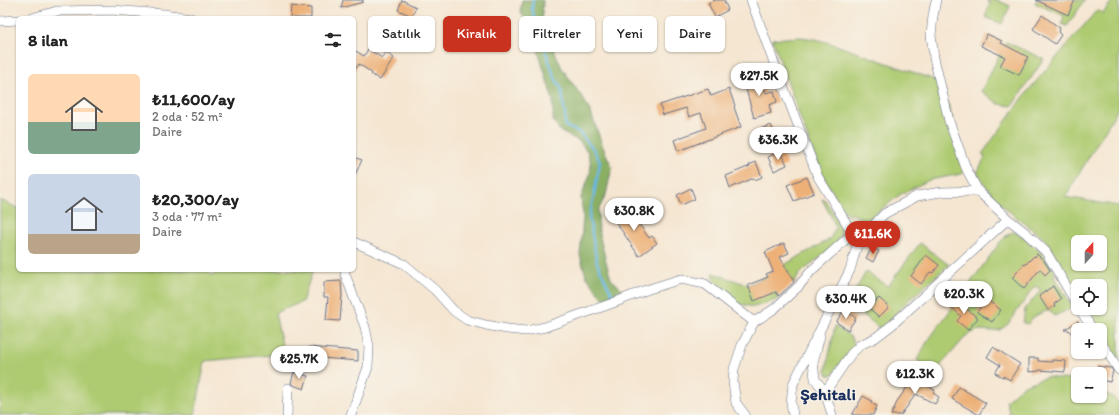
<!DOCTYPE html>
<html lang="tr">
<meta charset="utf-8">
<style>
body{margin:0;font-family:Itim,sans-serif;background:#f6f6f6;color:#222;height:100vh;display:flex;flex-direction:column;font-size:15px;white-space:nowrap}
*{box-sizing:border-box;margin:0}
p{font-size:13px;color:#767676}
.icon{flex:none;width:22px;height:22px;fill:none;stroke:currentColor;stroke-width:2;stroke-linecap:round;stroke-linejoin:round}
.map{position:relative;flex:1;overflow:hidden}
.side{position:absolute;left:16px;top:16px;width:340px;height:256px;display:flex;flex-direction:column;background:#fff;border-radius:6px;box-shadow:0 1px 3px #0004}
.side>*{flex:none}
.top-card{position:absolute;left:368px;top:16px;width:380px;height:36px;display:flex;gap:8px}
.needle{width:26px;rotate:21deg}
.tools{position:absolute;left:1071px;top:235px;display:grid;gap:8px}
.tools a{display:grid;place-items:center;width:36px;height:36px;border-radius:6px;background:#fff;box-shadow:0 1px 3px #0004;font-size:20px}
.price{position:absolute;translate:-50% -34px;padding:0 9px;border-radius:14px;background:#fff;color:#222;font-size:13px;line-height:26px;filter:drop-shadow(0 1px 2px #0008)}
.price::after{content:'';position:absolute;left:50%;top:24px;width:12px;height:9px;margin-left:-6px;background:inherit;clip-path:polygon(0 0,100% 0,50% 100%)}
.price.current{background:#c8321e;color:#fff}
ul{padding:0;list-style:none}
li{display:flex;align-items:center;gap:12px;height:100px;padding:0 12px}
li span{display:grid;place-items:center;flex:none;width:112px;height:80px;border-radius:6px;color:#555}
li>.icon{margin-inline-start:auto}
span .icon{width:48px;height:48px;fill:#fffc;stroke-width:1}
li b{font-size:17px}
h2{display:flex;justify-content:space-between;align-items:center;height:48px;padding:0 12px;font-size:17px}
.tag{padding:0 14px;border-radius:6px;background:#fff;box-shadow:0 1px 3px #0004;font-size:14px;line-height:36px}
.tag.current{background:#c8321e;color:#fff}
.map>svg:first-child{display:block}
.green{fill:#aecb71;stroke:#647d68;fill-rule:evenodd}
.forest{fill:#8aaf63;stroke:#526f60}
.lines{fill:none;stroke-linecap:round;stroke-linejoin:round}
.stream{stroke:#66b7e1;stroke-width:2.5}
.building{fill:#edb077}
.minor-casing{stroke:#676f86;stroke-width:10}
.minor{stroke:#fff;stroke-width:9}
.labels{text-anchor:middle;stroke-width:3;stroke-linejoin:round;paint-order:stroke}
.quarter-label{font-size:17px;font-weight:bold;fill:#1b2f5e;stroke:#f7f3e8}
</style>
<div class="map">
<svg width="1119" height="415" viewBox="0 0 1119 415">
<rect width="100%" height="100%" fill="#f7f3e8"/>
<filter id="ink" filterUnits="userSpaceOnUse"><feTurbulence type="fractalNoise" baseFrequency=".025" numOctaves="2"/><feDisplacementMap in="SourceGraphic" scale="8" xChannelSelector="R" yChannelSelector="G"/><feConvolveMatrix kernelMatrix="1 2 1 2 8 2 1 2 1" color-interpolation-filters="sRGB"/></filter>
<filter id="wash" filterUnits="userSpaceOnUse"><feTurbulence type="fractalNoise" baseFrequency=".012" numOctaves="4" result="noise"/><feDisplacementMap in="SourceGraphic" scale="16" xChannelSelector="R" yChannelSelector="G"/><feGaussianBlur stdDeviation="0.9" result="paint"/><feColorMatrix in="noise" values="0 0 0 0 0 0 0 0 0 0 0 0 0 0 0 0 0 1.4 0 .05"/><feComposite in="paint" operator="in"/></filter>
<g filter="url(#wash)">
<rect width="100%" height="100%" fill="#f5e6d1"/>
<path class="green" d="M986,0H997L1010,6L1002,24L985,17L990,3Z
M1036,0H1085L1067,26L1062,24L1064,16L1035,3Z
M1113,0H1119V107L1065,197L1119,206V359L1100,335V330H1097L1083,308H1100V286H1078V300C1067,282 1060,257 1046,241C1036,231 1024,223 1012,214C1000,204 985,186 977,173L985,157L982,154L1028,91L1097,10L1103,13ZM1078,242H1100V264H1078Z
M800,37L815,39L830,43L941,82L968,168L962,174L929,180L901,194L866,221L851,213L849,216C825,188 813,152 800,117C791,91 782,65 772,39Z
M1006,42L1044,59L1012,106L999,104L981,91Z
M822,199L825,200C830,208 840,222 841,231C843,246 810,263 801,273C798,275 796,280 795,284L784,265L830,239L836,227Z
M0,200L18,208V270H206L212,276L221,270H313L302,302L275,313L284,354L205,361L195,415H0Z
M1013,232L1024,237L1044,255L1055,271L1054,276L1073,308L1054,316L1050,310C1041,313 1033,315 1028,324L1023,323L1025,309L1041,290L1035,286L1008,324L1000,330L991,331L979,330L968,334L935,372L917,360L927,342L1001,241L1007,235Z
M920,243L949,265L909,300L881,329L848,303L866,272L888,286Z
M713,273L748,285L768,276L778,296L776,300L754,307L740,304L725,296L715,282Z
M835,326L850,336L855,346L832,375H828L826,370Z
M1047,377L1071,380L1078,382V396H1100V391L1113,397L1119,403V415H1010L1006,401L1024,385Z"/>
<path class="forest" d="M522,0H543L542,20L546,32L562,68L584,100L591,113L603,147L612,167L606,195L598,211L599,234L607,265L611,279L628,294L606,301L598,292L586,276L580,255L583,217L581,198L590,174L591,163L587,151L579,141L561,132L553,121V101L531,27L520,12Z"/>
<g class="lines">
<path class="stream" d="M533,0L532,9L537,28L542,40L554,76L561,88L565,114V126L580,133L594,150L600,162L593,200L589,217L597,263L614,298"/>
</g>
<g id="blocks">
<path class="building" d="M343,0H363V2L341,8Z
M402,0L416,7L412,16L398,10Z
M715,0H724L728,10L715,17L708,3Z
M1036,0H1075L1068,15Z
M291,6L311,8V18H290Z
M1042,15L1060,28L1058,32L1061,35L1055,44L1033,29Z
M987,34L1002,41L1001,43L1028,57L1019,75L1000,66L1005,57L981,46Z
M368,49L382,58L385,52L394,58L380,80L371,74L372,73L359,64L354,71V50L364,56Z
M761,77L766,93L774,91L777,102L769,105L771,113L754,118L744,82Z
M708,89L711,96L729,89L735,106L734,107L741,127L678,151L674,140L706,128L701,113L689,117L686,108L663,115L660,105Z
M771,125L777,139L763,144L757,130Z
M781,151L787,165L774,171L768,157Z
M354,157L362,160L354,177Z
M756,162L762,177L755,180L754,178L730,188L726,176L750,166L749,165Z
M807,177L814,193L794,201L787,185Z
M691,188L695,199L681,205L677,195Z
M622,208L630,220L634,217L649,238L652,236L657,243L639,256L611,215Z
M784,243L789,253L780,257L794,282L781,294L778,296L776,292L754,301L748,285L768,277L766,274L773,271L765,252Z
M872,248L879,251L873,262L866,258Z
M1037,254L1044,261L1050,270L1045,275L1040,269L1024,289L1012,278L1024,264L1025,265L1034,256L1035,257Z
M926,255L939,265L933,273L930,272L921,284L911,276Z
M341,281L342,295L340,321L326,320L328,297H324V282Z
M1053,286L1061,299L1054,304L1055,306L1048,310L1039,296Z
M879,298L889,307L879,317L869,308Z
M954,299L978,318L968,330L957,321L961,316L949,305Z
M986,299L1001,310L992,322L977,312Z
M844,310L856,318L848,330L836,322Z
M1078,321V323L1083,330H1078V343L1069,330H1064Z
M309,347L358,351V361L309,357Z
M993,347L1020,364L1010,380L1003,376V377L995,373L1000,365L987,357Z
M1029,358H1038V361L1052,362V360L1066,361L1065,372L1039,370V371L1029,372Z
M1097,366L1111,368L1113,371L1110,382L1100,380V374H1095Z
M294,372L308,376L304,389L293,385L291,383Z
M922,373L928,378L923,383L935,390L933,393L939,397L935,404L916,394L901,415H891L898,400L913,379L915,381Z
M959,387L986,403L979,415L952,399Z
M863,396L872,401L871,403L877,406L873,415H852Z"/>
</g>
</g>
<g filter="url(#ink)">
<use href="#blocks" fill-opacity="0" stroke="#676f86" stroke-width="1"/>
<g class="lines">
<g class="minor-casing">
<path id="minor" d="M751,0L771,55L818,177L858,242L884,214L917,196L941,192L978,191L1008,219L1026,233L1046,252L1078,306
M936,0L933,16L931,35L934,58L949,121L966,168L978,191
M32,18L57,11L112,10L164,14L191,18
M0,21L18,20
M354,242L404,264L435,290L454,311L467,320L486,325L507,329L526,331L545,327L613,303L646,290L681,279L705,284L754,322
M345,270V274L365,327L369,346L368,367L351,415
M1079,308L1093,330
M820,336L813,362L815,379L825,392L832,415
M1100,341L1119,370
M825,392L851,354L860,345L875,338L892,325L1008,219
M287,415L288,388
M745,415L736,403L733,382L734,369L742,345L754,322L774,309L798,287L812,270L853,233
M793,415L791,403L793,384L850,270L858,242"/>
</g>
<use href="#minor" class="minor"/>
</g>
</g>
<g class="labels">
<g class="quarter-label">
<text x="828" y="400">Şehitali</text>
</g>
</g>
</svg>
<div class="tools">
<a><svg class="needle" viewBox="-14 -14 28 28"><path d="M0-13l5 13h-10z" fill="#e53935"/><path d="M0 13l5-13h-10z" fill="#767676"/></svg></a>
<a><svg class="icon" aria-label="locate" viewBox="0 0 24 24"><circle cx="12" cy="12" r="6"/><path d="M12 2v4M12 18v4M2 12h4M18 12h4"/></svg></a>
<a>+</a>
<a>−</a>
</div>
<b class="price" style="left:759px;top:97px">₺27.5K</b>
<b class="price" style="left:778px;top:161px">₺36.3K</b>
<b class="price" style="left:634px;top:232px">₺30.8K</b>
<b class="price current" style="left:873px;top:255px">₺11.6K</b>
<b class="price" style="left:964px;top:315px">₺20.3K</b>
<b class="price" style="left:846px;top:320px">₺30.4K</b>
<b class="price" style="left:299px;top:380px">₺25.7K</b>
<b class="price" style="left:915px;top:395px">₺12.3K</b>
<div class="top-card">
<a class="tag">Satılık</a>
<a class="tag current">Kiralık</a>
<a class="tag">Filtreler</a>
<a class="tag">Yeni</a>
<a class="tag">Daire</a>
</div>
<section class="side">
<h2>8 ilan<svg class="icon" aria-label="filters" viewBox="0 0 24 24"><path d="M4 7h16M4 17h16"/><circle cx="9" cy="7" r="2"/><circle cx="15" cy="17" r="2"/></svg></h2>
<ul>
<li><span style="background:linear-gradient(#ffd9b3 60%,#7fa58c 0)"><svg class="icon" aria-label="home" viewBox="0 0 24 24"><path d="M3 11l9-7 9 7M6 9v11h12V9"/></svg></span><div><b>₺11,600/ay</b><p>2 oda · 52 m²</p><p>Daire</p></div></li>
<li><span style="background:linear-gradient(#c9d6e8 75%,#b9a48a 0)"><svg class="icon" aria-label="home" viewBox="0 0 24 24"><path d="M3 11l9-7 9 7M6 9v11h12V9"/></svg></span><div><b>₺20,300/ay</b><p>3 oda · 77 m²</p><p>Daire</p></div></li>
</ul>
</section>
</div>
